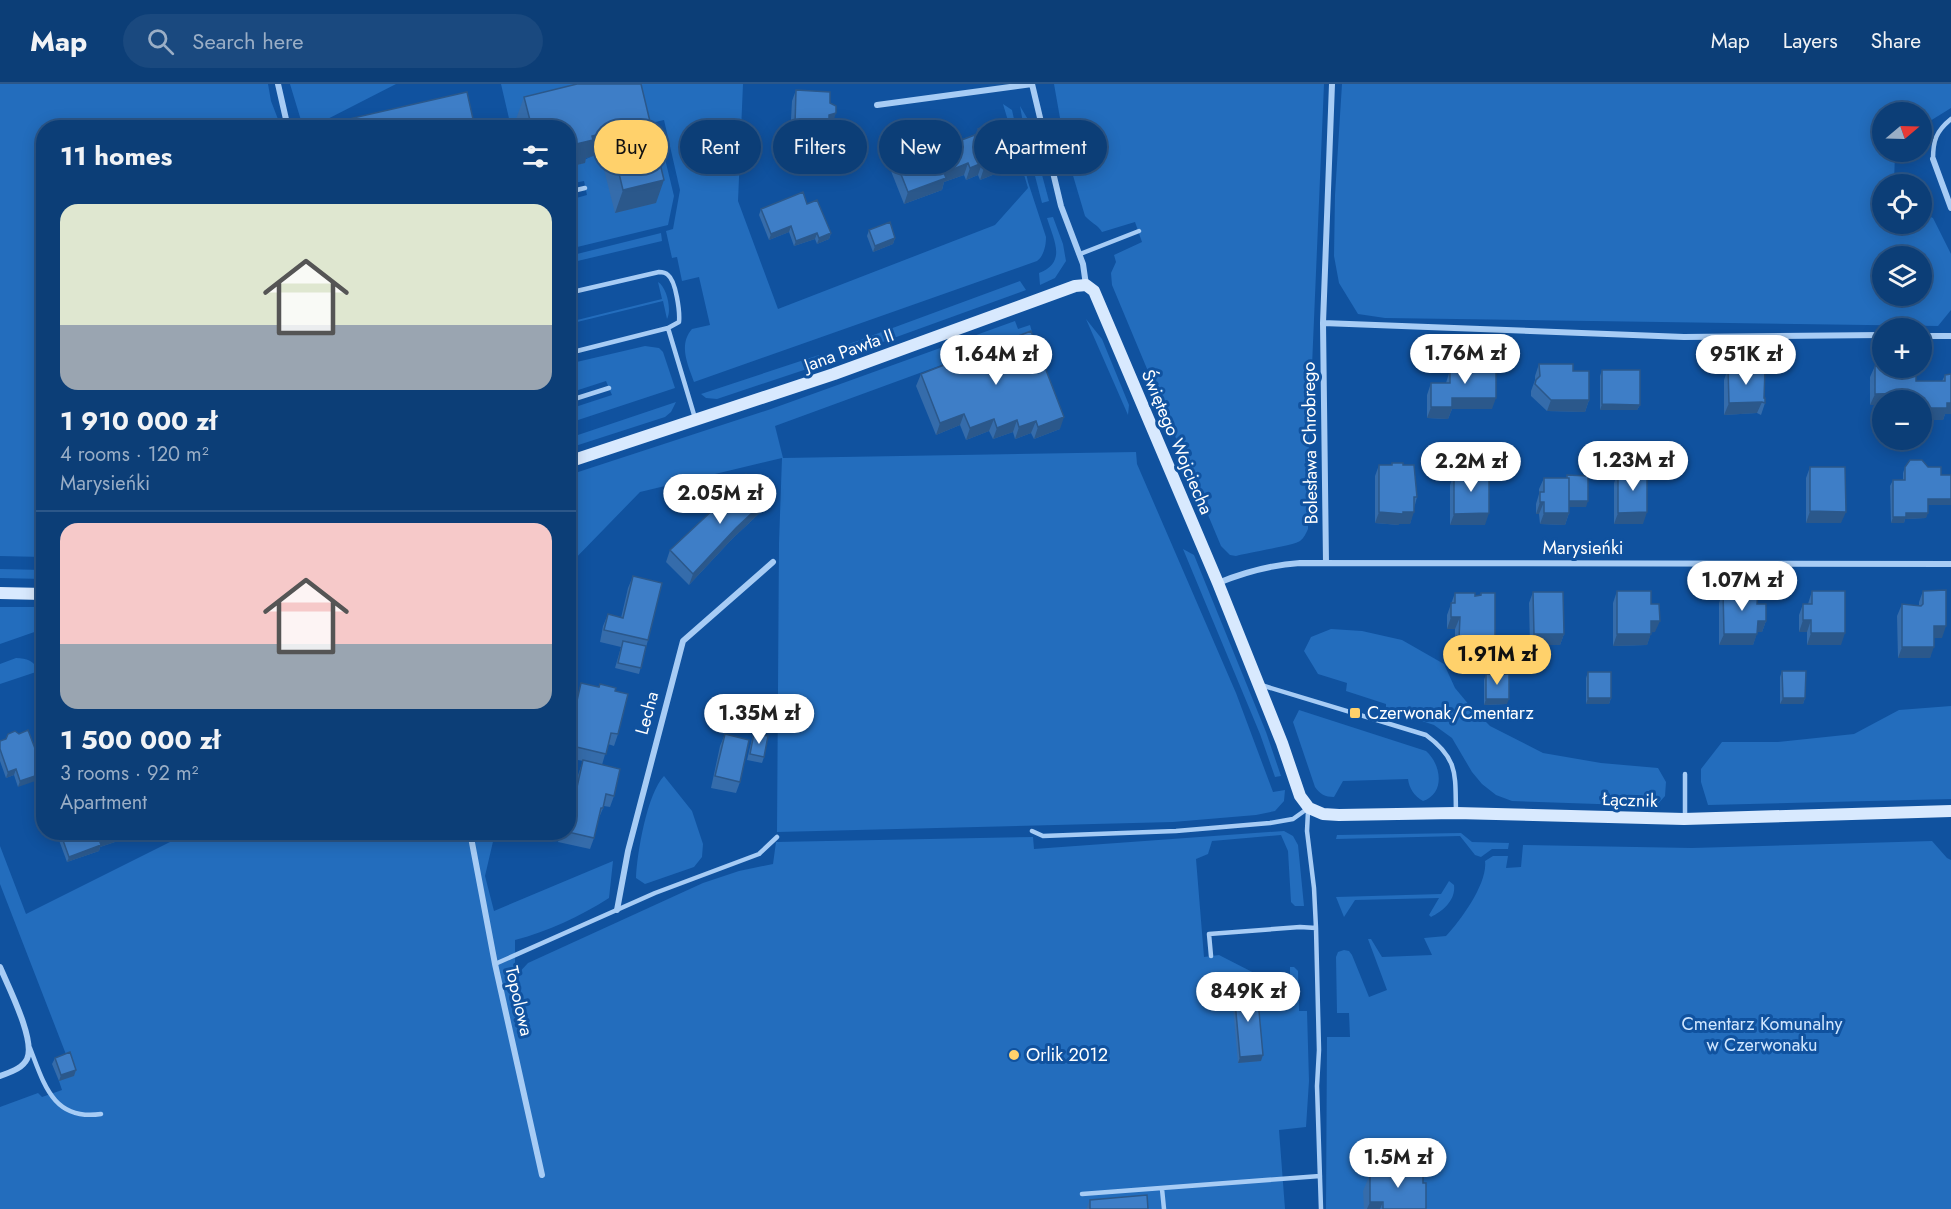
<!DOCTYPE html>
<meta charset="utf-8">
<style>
body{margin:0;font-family:Jost,sans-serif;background:#1a497f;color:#f1f3f6;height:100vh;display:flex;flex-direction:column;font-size:22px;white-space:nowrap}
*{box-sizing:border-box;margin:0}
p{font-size:20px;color:#9aaec6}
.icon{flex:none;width:33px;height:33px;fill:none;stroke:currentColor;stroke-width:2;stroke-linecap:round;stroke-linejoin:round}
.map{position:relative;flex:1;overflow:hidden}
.drawer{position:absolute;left:36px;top:36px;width:540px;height:720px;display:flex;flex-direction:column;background:#0c3e77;border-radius:24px;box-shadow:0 3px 15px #0003,0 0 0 2px #2c5789}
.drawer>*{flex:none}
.hud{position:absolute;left:594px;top:36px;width:570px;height:54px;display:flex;gap:12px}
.needle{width:39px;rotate:71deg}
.controls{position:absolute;left:1872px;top:18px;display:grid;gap:12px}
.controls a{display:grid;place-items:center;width:60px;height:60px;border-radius:50%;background:#0c3e77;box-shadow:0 3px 15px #0003,0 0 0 2px #2c5789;font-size:30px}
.price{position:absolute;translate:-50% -51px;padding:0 14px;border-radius:21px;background:#fff;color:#222;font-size:20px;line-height:39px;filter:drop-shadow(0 2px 3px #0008)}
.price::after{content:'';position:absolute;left:50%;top:36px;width:18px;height:14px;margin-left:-9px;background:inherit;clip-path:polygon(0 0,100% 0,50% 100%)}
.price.selected{background:#ffd16b;color:#111}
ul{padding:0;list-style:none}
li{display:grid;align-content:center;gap:12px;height:318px;padding:0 24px}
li+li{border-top:2px solid #2c5789}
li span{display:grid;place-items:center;height:186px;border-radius:18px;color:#555}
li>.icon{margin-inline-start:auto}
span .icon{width:108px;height:108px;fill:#fffc;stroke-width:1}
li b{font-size:26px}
h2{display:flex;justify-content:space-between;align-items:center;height:72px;padding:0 24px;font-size:26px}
.tag{padding:0 21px;border-radius:27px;background:#0c3e77;box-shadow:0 3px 15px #0003,0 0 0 2px #2c5789;font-size:21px;line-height:54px}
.tag.selected{background:#ffd16b;color:#111}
header{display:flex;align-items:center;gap:36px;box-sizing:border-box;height:84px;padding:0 30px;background:#0c3e77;border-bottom:2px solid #2c5789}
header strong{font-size:28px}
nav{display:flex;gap:33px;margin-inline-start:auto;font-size:21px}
.search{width:420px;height:54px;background:#1a497f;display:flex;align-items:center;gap:15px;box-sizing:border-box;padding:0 21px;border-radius:33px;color:#9aaec6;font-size:22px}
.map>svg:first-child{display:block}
.green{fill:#236dbd;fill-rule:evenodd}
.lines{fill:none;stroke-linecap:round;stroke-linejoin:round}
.lane{stroke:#a7ccf5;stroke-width:4.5}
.street{stroke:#a7ccf5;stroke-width:6}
.secondary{stroke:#d8e9fe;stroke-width:12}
.wall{fill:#356cab}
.shaded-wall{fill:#2b588b}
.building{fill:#3e7ec7;stroke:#2b588b;stroke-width:1.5}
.poi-dot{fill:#ffd16b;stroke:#10529f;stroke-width:2}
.labels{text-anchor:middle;stroke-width:6;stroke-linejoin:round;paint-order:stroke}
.street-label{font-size:18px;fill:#fff;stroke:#10529f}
.poi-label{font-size:18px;fill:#fff;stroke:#10529f;text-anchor:start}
.park-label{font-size:18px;fill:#d0e6fe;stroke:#10529f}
</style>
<header>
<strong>Map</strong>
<div class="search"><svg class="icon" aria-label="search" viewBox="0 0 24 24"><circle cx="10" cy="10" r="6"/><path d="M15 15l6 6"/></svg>Search here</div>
<nav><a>Map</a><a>Layers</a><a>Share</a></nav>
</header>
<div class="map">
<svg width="1951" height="1125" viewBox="0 0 1951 1125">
<rect width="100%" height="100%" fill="#10529f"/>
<path class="green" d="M0,0H268L271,17L281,43L44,44L43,473L0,472Z
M290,0H396L310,44L303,43Z
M501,0H743L738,117L778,225L995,141L1028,104L1003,20L1012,26L1028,98L1046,153C1046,161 1044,172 1037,177L694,298C688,281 678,261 692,245L710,241L699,193L682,197L677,173L672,174L666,147L673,145L680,106L664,36L638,42L511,43Z
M1054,0H1324L1309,353L1308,445C1306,449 1304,454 1300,457C1295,461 1247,469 1236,472L1230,471L1221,462L1112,201L1111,189L1116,178L1114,171L1142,158L1135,138L1102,148C1097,140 1091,139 1085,132L1066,68Z
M1342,0H1951V24L1922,42V28H1882V68H1895L1894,100H1882V140H1922V129L1933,134L1951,170V226L1938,242L1385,234L1358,230L1339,199L1334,172L1335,111ZM1882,172H1922V212H1882Z
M1020,22L1030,39L1034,61L1049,117L1042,119L1027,61Z
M658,46L674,112L668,141L569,165V116L587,111L584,97L569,100L568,83L640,51Z
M1053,133L1063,160L1066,177L1055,194L1040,201L1039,189C1067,178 1054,157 1047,134Z
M661,149L662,157L569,179V172Z
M1020,197L1026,206L844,272L841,263Z
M658,198C667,203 672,227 667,235L663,217L569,240V238L662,215Z
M1086,235L1102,255L1129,321L1128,331Z
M1015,237L1018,245L1030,241L1032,248L775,342L783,374L1136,368L1137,380L1236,609L1273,708L1285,706L1284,717L1275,727L1256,731L1173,738L777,748L779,459L782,374L640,408L569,481V391L771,325Z
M645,262L659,264L663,268L675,304L569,339V325L612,311L606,297L569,309L568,280Z
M819,271L822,280L717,315L706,314L701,310Z
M676,318L671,328L665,333L569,364V354Z
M1183,465L1194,471L1266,648L1281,692L1275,693L1260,650Z
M0,485L43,486V495L0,494Z
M0,523H43V545L0,560Z
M1331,545L1362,547L1402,556L1444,580L1455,604L1470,622L1490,642L1543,669L1601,679L1658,684L1666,698L1665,712L1656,722L1512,717L1496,711L1482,700L1472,688L1452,654L1434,641L1386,625V620L1346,607L1347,599L1318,590L1304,567L1311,553Z
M16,574C27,574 34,577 39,587L0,600V580Z
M1951,622V715L1708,721L1701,698V685L1722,658H1778L1854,650L1899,626Z
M1299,626L1426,667C1441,680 1446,709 1423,717C1414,712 1409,704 1408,695L1343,697L1334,713C1325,713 1320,710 1315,703L1293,638Z
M664,692L692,727L703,760L702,773L694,783L645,800L636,794C637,769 647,710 664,692Z
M1284,747L1293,752L1298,761L1304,822H1295L1291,818L1288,767L1281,751L1212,757L1208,770L1196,775L1204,873L1219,871L1260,892L1290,890V883H1294L1298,887L1299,927H1307L1309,997L1306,1043L1279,1046L1285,1125H0V1023L38,1009L42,1013L62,1006L59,997L74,991L0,800V762L26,830L188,749H495L485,792L494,827L613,777L609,814C579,833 549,847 515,856V893L528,879L703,799L739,787L773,780L776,758L1033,753L1034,765Z
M1461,749L1472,758L1509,759L1508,765H1492L1481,773L1475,771L1460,752L1336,755L1337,751Z
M1932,757L1947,774L1951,776V1125H1326L1327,953H1350L1349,929H1337L1336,873L1338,868L1344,866L1349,867L1352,871L1369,913L1387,906L1368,855H1371L1382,873L1432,871L1424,854L1446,852C1461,836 1488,799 1485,777L1493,772H1508L1506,784L1521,783L1523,761L1692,764Z
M1449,797L1454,801C1456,816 1443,827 1431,833L1429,831L1439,814L1355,816L1344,833L1336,813L1441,810Z"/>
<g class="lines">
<path class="lane" d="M1933,75C1933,57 1936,47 1951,35
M568,108L585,104
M1080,170L1139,147
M568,209L659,188C662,188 666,189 668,191C676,197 680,228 679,238L668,244L573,268L568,267
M668,244L695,334
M568,317L609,304
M1261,601L1426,651C1459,675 1455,691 1456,729
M1308,727L1307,747L1314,804L1316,844L1319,966L1317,1002L1321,1125
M1685,733V690
M1032,747L1043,752L1176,747L1270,739L1293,735L1307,725
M1211,872L1209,850L1300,843L1316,844
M495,880L655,809L759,770L777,753
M30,964C44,1000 53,1037 101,1030
M1162,1105L1164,1125
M1082,1110L1320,1092"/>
<path class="street" d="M278,0L288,44
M1032,0L1061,122L1083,180L1086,201
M877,21L1032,0
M1933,75L1951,124
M1323,239L1684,253L1882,251
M1922,252H1951
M1326,479L1323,239L1332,0
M1218,499C1245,488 1270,481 1300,479L1951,480
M470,748L495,880L542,1091
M617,826L628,767L683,557L773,478
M0,883C8,902 36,957 27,975C22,985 10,988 0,992"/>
<path class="secondary" d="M568,378L834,290L1075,202L1086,201L1094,207L1218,499L1282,659L1300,712L1309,724L1323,730L1339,731L1456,729L1684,735L1951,727
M0,509L44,510"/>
</g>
<path class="wall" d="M577,0L656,119L615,129L600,70L586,74L585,79L568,83V44H518L516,35L524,13Z
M796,6L830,19L832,41L829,42L824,54L790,53L792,17Z
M978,45L1002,70L1000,88L980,96L978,91L966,96L964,91L944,98L942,106L904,120L891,87L898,67L935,66L976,50Z
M807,120L831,149L829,155L817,160L815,155L794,162L789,148L769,156L759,131L761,125Z
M869,146L895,154L893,160L873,168L867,152Z
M1462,280L1485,285L1492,325H1452L1448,335L1427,334V311L1431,299H1446L1450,286L1460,285Z
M1539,280L1573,287L1589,316L1585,328L1547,327L1531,312V307L1535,296V292Z
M1875,282L1916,297H1942L1945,291V330L1943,336H1922V316H1882L1870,321V293Z
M1728,284L1764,314L1765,319L1761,331L1757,329L1724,331V296Z
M1602,286L1640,321L1637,326H1600V292Z
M921,290L1060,345L1034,355L1031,349L1015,355L1013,348L993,355L989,347L966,356L960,341L936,351L916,302Z
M1392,379L1417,413L1410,440H1399V441L1375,439V392L1379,381H1391Z
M1810,383L1841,439H1806V394Z
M1905,383H1928L1941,391L1951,421H1928L1926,434L1905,435L1904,439H1891L1890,402L1893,396H1903V389Z
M1618,388L1643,440H1614V399Z
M1454,389L1485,441H1450V401Z
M1567,391L1586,423H1569V429L1565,441L1540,440L1539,430H1536V420L1539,410V405L1544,394H1566Z
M735,401L762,405L769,413L765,424L732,455L689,501L666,478L670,466L719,428L724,423L726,418L731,413Z
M633,492L648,556L639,590L615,584L621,563L600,558L603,542L608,530L621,534L628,504Z
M1617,507L1651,520L1655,548H1651L1647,561L1613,562V519Z
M1723,507L1757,520L1766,537L1762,548H1757L1753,561H1719V519Z
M1812,507L1841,561H1807V548H1799V531L1803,520H1808Z
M1923,507L1942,554H1934L1930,574H1898L1897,532L1902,520L1919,522V518Z
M1533,508L1564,550L1560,561H1530L1529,519Z
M1455,509L1475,512L1480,511L1481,509L1495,555L1490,567H1455V545H1447V531Z
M1782,587L1805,614L1803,620H1780V593Z
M1588,588L1611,614L1609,620H1586V594Z
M1486,590L1507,620L1484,621V596Z
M581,599L615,607L618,650L614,662L608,660L602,681L614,712L610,723L604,722L598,736L594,754L590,765L558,758L560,748H568V713L572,702L575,703L579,688L583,677L568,674V619L575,621Z
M754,649L764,673L762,679L747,676L752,655Z
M725,650L740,698L736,709L711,704L720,662Z
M6,655L39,675L18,703L14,691L6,694L0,677V657Z
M56,748H116L115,758L100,763L99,767L67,778Z
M1234,906L1261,977L1238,979L1232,912Z
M55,974L76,986L74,992L59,997L52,980Z
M1376,1084L1407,1089L1423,1099L1426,1125H1364L1363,1107L1370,1090H1373Z
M1090,1116L1148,1125H1086Z"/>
<path class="shaded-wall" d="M836,29L832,41L826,42L829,43L824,54L790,53L795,41Z
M609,48L600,70L586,74L585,79L568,83V62L592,52Z
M1004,76L1000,88L980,96L984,84Z
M968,79L964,91L944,98L942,106L904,120L908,108L944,89Z
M982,79L978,91L966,96L970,84Z
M664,96L656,119L615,129L623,106Z
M791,142L789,148L769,156L771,150Z
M817,149L815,155L794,162L796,157Z
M831,149L829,155L817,160L819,154Z
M895,154L893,160L873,168L875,162Z
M1909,309L1907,316H1882V321H1870L1875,310Z
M1452,314H1496L1492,325H1452L1448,335L1427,334L1431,323Z
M1551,316H1589L1585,328L1547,327Z
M1762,318L1757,329L1724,331L1729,319Z
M1947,319H1951V330H1945L1943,336H1922V324Z
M1602,320L1640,321L1637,326H1600Z
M964,330L960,341L936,351L940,339Z
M1064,333L1060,345L1034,355L1038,343Z
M994,335L989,347L966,356L970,344Z
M1017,336L1013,348L993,355L997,344Z
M1036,337L1031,349L1015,355L1019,343Z
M769,413L765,424L732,455L689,501L693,490L736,444Z
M1928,415H1951V421H1926Z
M1567,417H1588L1586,423H1565Z
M1540,418H1544L1539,430H1536Z
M1810,427L1846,428L1841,439H1806Z
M1379,428H1414L1410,440H1399V441L1375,439Z
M1647,428L1643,440H1614L1618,429Z
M1489,429L1485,441H1450L1454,430Z
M1544,429H1569L1565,441L1540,440Z
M1906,429H1928L1926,434L1905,435L1904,439H1891L1893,433Z
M1451,533H1460L1455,545H1447Z
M1803,536H1811L1807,548H1799Z
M1651,537H1660L1655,548L1647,549Z
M1758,537H1766L1762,548H1753Z
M1934,542H1946L1942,554H1930Z
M1811,549H1845L1841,561H1807Z
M1534,550H1564L1560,561H1530Z
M1617,550H1651L1647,561L1613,562Z
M1724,550H1757L1753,561H1719Z
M1459,555H1495L1490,567H1455Z
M1902,563H1934L1930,574H1898Z
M1588,614H1611L1609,620H1586Z
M1783,614H1805L1803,620H1780Z
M1486,615H1509L1507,620L1484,621Z
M16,685L14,691L6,694L8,688Z
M44,689V694L18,703L20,697Z
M117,752L115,758L100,763L99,767L67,778L69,773L100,758Z
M1263,971L1261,977L1238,979L1240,973Z
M76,986L74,992L59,997L61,991Z
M1370,1118H1383L1380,1125H1367Z"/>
<path class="building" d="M577,0H641L664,96L623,106L609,48L592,52L593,56L568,62V44H532L524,13Z
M796,6L830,8V19L836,22V29L829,31V43L795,41Z
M467,8L475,44H341L340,37Z
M990,40L994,51L998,49L1004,64L1000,65L1004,76L984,84L982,79L970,84L968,79L944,89L946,94L908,108L895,75L901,74L898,67L916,60L919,67L933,61L935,66L980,49L978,45Z
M803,108L807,120L817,116L831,149L819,154L817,149L796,157L791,142L771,150L761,125Z
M890,138L895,154L875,162L869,146Z
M1031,247L1064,333L1038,343L1036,337L1019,343L1017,336L997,344L994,335L970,344L964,330L940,339L921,290Z
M1462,280H1485V285H1496V314H1452V323H1431V299H1450V286L1462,285Z
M1539,280H1573V287H1589V316H1551L1535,300L1536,296L1540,292Z
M1875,282H1882V284H1916V297H1945V291L1951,290V319H1947V324H1922V316H1909V309L1875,310Z
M1728,284H1732V286L1765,285L1764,314H1765V319L1762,318L1729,319Z
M1602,286H1640V321L1602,320Z
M1910,376H1922L1928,383H1941V391H1951V415H1928V429H1906V433H1893V396H1905V383Z
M1392,379H1403V381H1414L1417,413H1414V428H1403V430L1379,428V381H1392Z
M1810,383H1845L1846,428L1810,427Z
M1647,387V428L1618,429V388Z
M1454,389H1489V429L1454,430Z
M746,390L753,397L759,396L763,400L762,405L769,413L736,444L693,490L670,466L715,424L719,428L728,419L726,418L739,405L735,401Z
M1567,391L1588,392V417H1569V394H1567Z
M1544,394H1569V429H1544V418H1540V408H1544Z
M633,492L662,499L648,556L604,546L608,530L623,534Z
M1946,506V542H1934V563H1902V520L1921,522L1923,520V507Z
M1617,507H1651V520H1659L1660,537H1651V550H1617Z
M1723,507H1758L1757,520H1766V537H1758L1757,550H1724Z
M1812,507H1845V549H1811V536H1803V520H1812Z
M1533,508H1563L1564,550H1534Z
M1455,509H1475V512L1481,511V509H1495V555H1459L1460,533H1451V519H1455Z
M623,557L646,562L641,584L618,579Z
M1782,587H1806L1805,614H1783Z
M1588,588H1611V614H1588Z
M1486,590H1509V615H1486Z
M581,599L599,603L600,600L616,604L615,607L628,610L618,650L611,649L606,670L568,661V651L571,639H568V619L576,621Z
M28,646L39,675L44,673V689L20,697L16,685L8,688L0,665V657L6,655L8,650L15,647L19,650Z
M754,649L768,652L764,673L750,670Z
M725,650L749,656L740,698L715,692Z
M583,676L620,685L614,712L606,710L603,724H601L594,754L568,748V719L572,702L577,703Z
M60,748H116L117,752L100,758L101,761L69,773Z
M1257,905L1263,971L1240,973L1234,906Z
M70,968L76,986L61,991L55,974Z
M1376,1084H1407V1089H1423V1099H1426V1125H1383V1118H1370V1090L1376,1091Z
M1147,1111L1148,1125H1090V1116Z"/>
<g class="poi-dot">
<rect x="1349" y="623" width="12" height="12" rx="3"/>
<circle cx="1014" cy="971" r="6"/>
</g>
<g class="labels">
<g class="street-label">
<text transform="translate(849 266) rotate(-20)" y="6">Jana Pawła II</text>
<text transform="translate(1177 358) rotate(67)" y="6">Świętego Wojciecha</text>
<text transform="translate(1310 359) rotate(-91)" y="6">Bolesława Chrobrego</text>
<text x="1583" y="470">Marysieńki</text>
<text transform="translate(647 629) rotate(-75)" y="6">Lecha</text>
<text transform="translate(1630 716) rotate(2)" y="6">Łącznik</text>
<text transform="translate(519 917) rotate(77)" y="6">Topolowa</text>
</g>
<g class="poi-label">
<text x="1367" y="635">Czerwonak/Cmentarz</text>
<text x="1026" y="977">Orlik 2012</text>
</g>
<g class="park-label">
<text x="1762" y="946">Cmentarz Komunalny<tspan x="1762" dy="21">w Czerwonaku</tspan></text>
</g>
</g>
</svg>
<div class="controls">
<a><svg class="needle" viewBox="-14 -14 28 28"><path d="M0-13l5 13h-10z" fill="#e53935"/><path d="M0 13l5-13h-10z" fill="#9aaec6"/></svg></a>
<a><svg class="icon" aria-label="locate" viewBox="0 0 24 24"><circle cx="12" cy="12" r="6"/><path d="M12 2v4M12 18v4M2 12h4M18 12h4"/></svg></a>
<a><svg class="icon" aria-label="layers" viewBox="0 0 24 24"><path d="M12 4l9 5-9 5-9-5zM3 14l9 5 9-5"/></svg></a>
<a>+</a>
<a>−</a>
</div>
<b class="price" style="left:1465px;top:301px">1.76M zł</b>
<b class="price" style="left:996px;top:302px">1.64M zł</b>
<b class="price" style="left:1746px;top:302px">951K zł</b>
<b class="price" style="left:1633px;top:408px">1.23M zł</b>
<b class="price" style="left:1471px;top:409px">2.2M zł</b>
<b class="price" style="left:720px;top:441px">2.05M zł</b>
<b class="price" style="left:1742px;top:528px">1.07M zł</b>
<b class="price selected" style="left:1497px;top:602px">1.91M zł</b>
<b class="price" style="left:759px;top:661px">1.35M zł</b>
<b class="price" style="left:1248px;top:939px">849K zł</b>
<b class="price" style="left:1398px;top:1105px">1.5M zł</b>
<div class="hud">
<a class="tag selected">Buy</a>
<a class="tag">Rent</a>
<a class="tag">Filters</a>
<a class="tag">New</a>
<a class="tag">Apartment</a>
</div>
<section class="drawer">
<h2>11 homes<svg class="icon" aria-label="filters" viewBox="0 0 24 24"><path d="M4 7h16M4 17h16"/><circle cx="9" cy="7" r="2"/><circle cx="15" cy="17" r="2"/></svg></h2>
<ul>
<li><span style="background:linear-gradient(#dfe7d0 65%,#9aa5b1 0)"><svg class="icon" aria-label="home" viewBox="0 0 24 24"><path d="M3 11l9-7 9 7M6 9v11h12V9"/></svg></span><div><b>1 910 000 zł</b><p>4 rooms · 120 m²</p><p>Marysieńki</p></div></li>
<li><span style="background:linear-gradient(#f6c9c9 65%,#9aa5b1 0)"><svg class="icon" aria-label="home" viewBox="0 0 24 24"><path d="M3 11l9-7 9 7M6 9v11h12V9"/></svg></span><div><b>1 500 000 zł</b><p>3 rooms · 92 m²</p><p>Apartment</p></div></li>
</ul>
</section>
</div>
